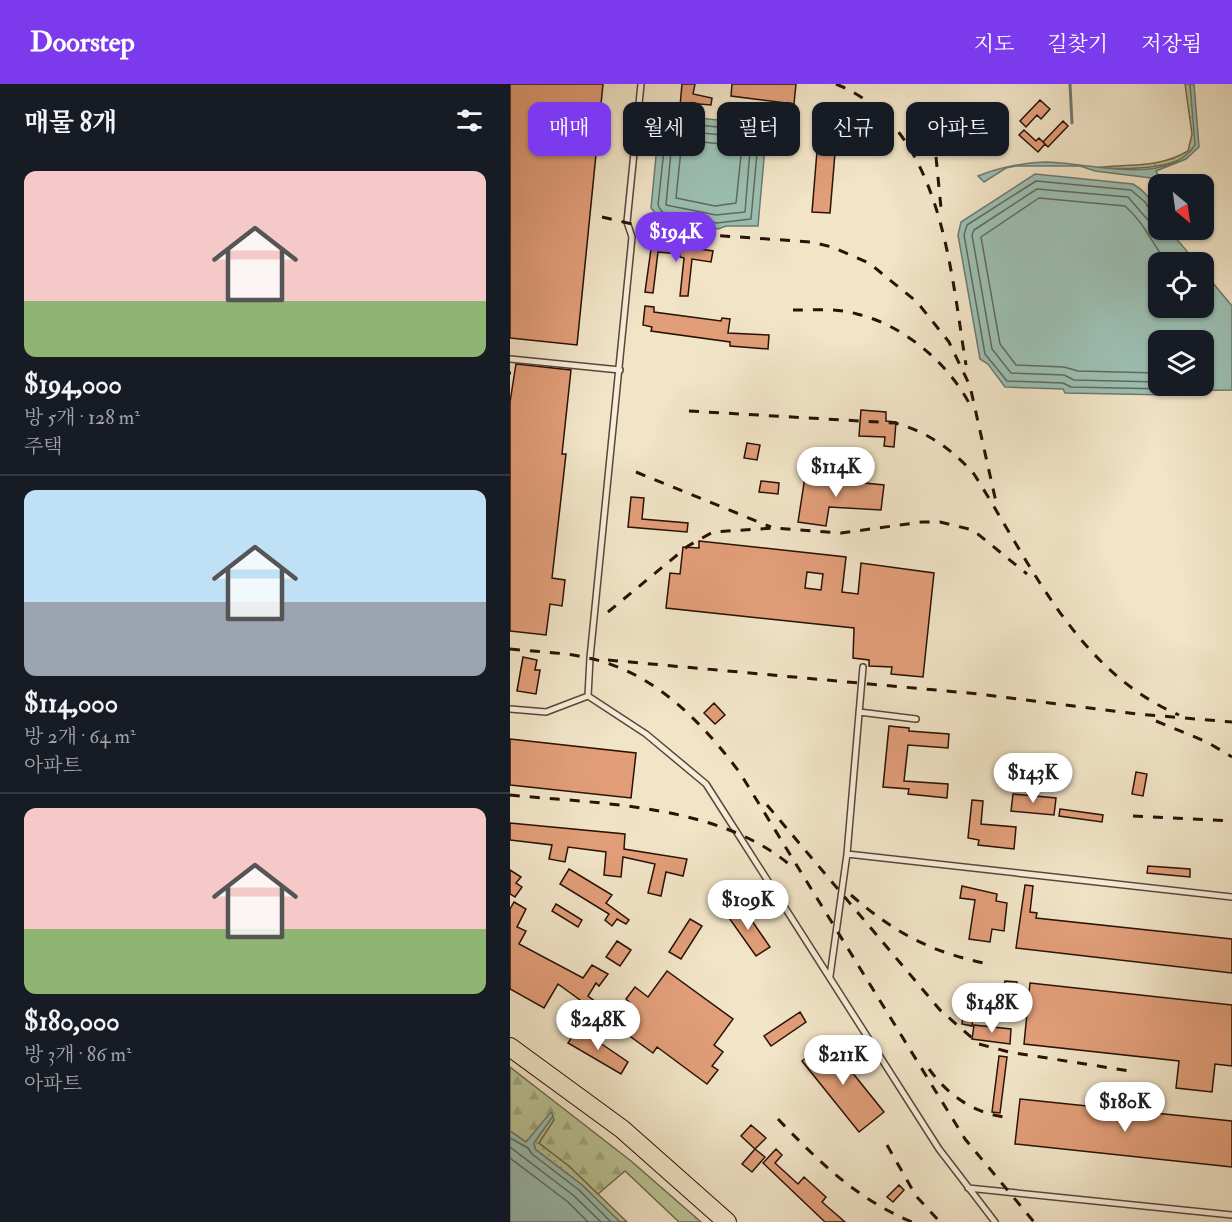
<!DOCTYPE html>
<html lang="ko">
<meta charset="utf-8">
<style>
body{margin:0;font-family:"IM FELL Double Pica","Noto Serif KR",serif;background:#20242c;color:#f1f3f6;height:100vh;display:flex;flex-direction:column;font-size:22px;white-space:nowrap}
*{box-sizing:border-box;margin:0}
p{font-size:20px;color:#9ea1a6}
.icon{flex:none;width:33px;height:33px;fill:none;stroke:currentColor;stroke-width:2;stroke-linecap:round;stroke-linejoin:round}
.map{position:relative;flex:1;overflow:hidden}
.drawer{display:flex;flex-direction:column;background:#171b24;width:510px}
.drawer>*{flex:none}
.top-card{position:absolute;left:18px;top:18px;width:570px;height:54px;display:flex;gap:12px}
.needle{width:39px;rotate:151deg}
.buttons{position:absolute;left:638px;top:90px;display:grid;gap:12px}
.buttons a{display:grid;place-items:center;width:66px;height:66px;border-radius:12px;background:#171b24;box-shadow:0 2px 4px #0004;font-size:30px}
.price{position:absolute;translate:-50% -51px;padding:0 14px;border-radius:21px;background:#fff;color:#222;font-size:20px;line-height:39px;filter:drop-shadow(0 2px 3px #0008)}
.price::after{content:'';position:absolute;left:50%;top:36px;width:18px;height:14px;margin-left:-9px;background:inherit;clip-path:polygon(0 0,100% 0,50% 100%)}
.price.selected{background:#7c3aed;color:#fff}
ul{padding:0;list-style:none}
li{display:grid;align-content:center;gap:12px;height:318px;padding:0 24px}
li+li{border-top:2px solid #363941}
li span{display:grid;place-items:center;height:186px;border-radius:12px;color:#555}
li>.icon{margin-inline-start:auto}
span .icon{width:108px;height:108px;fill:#fffc;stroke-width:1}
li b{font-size:26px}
h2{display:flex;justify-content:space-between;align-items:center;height:72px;padding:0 24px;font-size:26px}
.tag{padding:0 21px;border-radius:12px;background:#171b24;box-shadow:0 2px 4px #0004;font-size:21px;line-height:54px}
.tag.selected{background:#7c3aed;color:#fff}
header{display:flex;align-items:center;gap:36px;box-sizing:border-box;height:84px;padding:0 30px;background:#7c3aed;color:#fff}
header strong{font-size:28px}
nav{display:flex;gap:33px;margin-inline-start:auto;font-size:21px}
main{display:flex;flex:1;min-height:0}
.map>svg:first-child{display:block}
.grass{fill:url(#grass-dots);stroke:#716a4e;stroke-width:1.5}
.forest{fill:url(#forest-firs);stroke:#716a4e;stroke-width:1.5}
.water{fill:#9bbfb3;stroke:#6d796e;stroke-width:1.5;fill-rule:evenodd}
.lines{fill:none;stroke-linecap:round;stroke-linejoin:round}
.shore{stroke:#62685c;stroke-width:1.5}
.stream{stroke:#6d796e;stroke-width:3}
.building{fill:#e19e79;stroke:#281106;stroke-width:1.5;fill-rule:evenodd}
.lane-casing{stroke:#5a4636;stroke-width:8}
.highway-casing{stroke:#281106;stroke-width:20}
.lane{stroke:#f6eddb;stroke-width:5}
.highway{stroke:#f1e4c7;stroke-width:18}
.rail{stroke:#281106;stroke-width:3;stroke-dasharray:10 10;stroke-linecap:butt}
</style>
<header>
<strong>Doorstep</strong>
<nav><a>지도</a><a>길찾기</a><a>저장됨</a></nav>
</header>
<main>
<section class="drawer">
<h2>매물 8개<svg class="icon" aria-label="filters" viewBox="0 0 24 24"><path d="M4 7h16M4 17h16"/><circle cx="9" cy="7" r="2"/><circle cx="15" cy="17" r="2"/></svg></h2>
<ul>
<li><span style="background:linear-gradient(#f6c9c9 70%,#8fb573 0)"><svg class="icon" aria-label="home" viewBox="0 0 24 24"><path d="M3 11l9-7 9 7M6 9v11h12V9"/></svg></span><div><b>$194,000</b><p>방 5개 · 128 m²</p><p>주택</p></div></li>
<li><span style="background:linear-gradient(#bfe0f5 60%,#9aa5b1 0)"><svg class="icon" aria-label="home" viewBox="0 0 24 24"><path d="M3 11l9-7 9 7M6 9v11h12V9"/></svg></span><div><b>$114,000</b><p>방 2개 · 64 m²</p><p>아파트</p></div></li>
<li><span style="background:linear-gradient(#f6c9c9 65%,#8fb573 0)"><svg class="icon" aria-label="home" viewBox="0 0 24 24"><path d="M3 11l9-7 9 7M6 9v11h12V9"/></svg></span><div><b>$180,000</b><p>방 3개 · 86 m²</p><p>아파트</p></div></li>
</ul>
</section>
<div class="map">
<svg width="722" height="1138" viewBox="0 0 722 1138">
<defs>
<pattern id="grass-dots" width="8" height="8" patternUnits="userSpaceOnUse" patternTransform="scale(1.5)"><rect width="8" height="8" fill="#bac496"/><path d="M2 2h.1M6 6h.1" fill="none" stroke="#a0a780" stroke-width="1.8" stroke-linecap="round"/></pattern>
<pattern id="forest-firs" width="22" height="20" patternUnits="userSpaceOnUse" patternTransform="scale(1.5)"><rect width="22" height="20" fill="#bac496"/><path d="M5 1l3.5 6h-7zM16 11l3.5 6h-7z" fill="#a0a780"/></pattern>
</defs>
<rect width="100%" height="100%" fill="#f1e4c7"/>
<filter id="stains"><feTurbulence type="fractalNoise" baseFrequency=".00333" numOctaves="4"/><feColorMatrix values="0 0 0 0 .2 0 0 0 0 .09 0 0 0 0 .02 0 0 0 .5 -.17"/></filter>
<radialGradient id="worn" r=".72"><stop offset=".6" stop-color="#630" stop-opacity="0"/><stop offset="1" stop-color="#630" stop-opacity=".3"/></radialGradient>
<path class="grass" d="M675,0H680C681,17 687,39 686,55C685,89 607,85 586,84C619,79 648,85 678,67L682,50Z
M43,1032L44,1036L29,1059L59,1082L117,1138H110L72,1101L25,1065L24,1059Z"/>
<path class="forest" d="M0,983L121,1077L191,1138H169L115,1087L88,1110L59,1082L29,1059L44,1036L42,1030L16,1058L0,1047Z"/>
<path class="water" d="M680,0H684L689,63L676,75L646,87L650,95L585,87L570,82H506L496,84L474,98L468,92C491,83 510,79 535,78C578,78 656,104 685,61Z
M150,30L257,41L248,142H216L208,145L150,134L141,124Z
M525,90L623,100C641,111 648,125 648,146H659L686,178H648V224H693V187L722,222V306L663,307L660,311L555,309L553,305L495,303L478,280L470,275L448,151L451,138ZM693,256V302H648V256Z
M41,1028L43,1032L24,1059L25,1065L72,1101L110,1138H0V1047L16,1058Z"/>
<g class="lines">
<path class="shore" d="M157,38L249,47L241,135L207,139L152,128L148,121Z
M163,46L241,54L235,128L206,131L156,121Z
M172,56L232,62L226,119L205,122L166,114Z
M648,131L642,129L635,118L621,106L526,97L457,141L454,151L475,270L497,297L553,299L561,303L655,305L660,302
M648,140L637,135L618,113L527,105L464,146L462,151L482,265L501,289L554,291L564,296L648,298
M648,289L568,287L554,283L506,281L490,260L471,153L529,114L615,122C634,138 642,160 657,178
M0,1054L18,1064L22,1070L69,1106L101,1138
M0,1063L63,1111L91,1138
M0,1074L58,1118L78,1138"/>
<path class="stream" d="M560,0L562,39"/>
</g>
<path class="building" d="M0,0H93L67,261L0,254Z
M172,0H185L183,10L202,14L201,21L177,19V23L170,22Z
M222,0H286L284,20L221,12Z
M530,16L540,25L531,35L527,31L516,43L510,37Z
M453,33L463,37L450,67L440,63Z
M553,37L558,42L538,63L533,58Z
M514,46L526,57L529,54L535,60L528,68L509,51Z
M308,55L326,57L320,129L302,128Z
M142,158L203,167L201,178L182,175L178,212H170L174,174L170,173V170L148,168L143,209L135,208Z
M135,222L144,223V228L211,237L212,234L220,235L218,249L259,251L258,265L220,262V258L141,247L142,243L133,241Z
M6,280L61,286L52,370H56L42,494L55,496L52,522L40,520L36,551L0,547V318Z
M351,326L376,328V337L386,338L384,363L374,362L375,353L349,352Z
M237,359L250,361L247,376L234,374Z
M295,393L374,401L371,426L319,423L316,442L288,438Z
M251,397L269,399L268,410L249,408Z
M121,413L134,414L132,435L178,439L177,448L118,443Z
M189,457L336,473L332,508L348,510L351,479L424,489L413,593L381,590L382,583L359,582V576L343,574L344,544L156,524L160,489L170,490L173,463L189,464ZM297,488L313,490L311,506L295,504Z
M13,573L27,576L25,586H30L26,610L7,607Z
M204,619L215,631L205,640L194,629Z
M379,642L399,644V647L439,650L438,664L398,661L394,697L438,700L437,714L398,710L399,705L373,703Z
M0,655L126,669L121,714L0,701Z
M626,688L637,690L633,712L622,710Z
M503,710L546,714L544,731L501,727Z
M462,716L473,717L471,740L506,743L504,765L468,761L469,756L458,754Z
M550,725L593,731L592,738L549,732Z
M0,739L115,750L114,765L177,775L173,792L156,788L151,812L138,809L145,780L113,773L111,793L94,791L96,768L58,763L55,778L39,775L42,761L0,756Z
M638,782L680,785V793L637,789Z
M59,785L102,811L96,819L119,836L116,840L107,835L102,842L95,836L99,830L50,800Z
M0,786L11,793L6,799L12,803L5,813L0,810Z
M515,801L523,802L520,828L527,829L526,834L722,855V889L506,864Z
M452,802L487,810L486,817L497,819L494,847L482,845L480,858L459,855L465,816L450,814Z
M4,818L16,825L7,843L16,847L9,860L73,894L82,881L98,890L89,902L86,899L78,912L109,935L120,919L116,915L125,903L138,913L157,887L223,935L204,961L213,968L202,982L208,986L197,1000L147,963L143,969L48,900L34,924L0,905V825Z
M46,820L72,836L68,843L42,827Z
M231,821L260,863L246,872L217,831Z
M180,835L192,842L171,875L159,868Z
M107,857L121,866L110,882L96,873Z
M495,897L507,898L505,914L493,913Z
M520,899L722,921V982L705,980L702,1008L666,1004L669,977L514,960Z
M456,912L466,913L462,942L452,940Z
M290,928L296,938L261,962L254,952Z
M464,941L501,945L500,960L462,955Z
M68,944L118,978L111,990L58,959Z
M317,957L374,1028L349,1048L292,977Z
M489,972L497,973L490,1029L482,1028Z
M510,1015L722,1037V1083L505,1060Z
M241,1041L256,1054L245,1065L231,1052Z
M245,1065L255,1073L242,1088L232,1080Z
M266,1065L272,1071L265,1079L288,1100L294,1093L316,1113L312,1118L335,1138H315L253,1079Z
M389,1101L394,1106L383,1118L377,1113Z"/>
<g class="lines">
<g class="lane-casing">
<path id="lane" d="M131,0L117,138L122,153L80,574L78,612L136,650L196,700L429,1065L485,1138
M0,275L110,286
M0,625L36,628L78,612
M349,628L406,635
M337,770L353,583
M320,892L337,770L722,813
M458,1104L722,1131"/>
</g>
<g class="highway-casing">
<path id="highway" d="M0,963L112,1045L217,1138"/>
</g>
<use href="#lane" class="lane"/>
<use href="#highway" class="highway"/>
<path class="rail" d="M326,0C432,43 440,184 456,281
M426,73L431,124
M92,133L156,148L301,158L322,163L359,179L407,218L439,258L460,302L486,418
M283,226C304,226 327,224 347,230C393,241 437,278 459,319
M0,289H1
M179,327L385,339C416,347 442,365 464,390C520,478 566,587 669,631
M126,388L261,443
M98,528L178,462L203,448L264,444L331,449L412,438H430L463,446L517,490
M0,565C26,568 53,568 78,574C143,587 192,638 230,689L455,1055L524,1138
M98,576L469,610L627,630L722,638
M646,637L697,658L722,673
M0,711C91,720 207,720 280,781
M257,721L430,926L469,960L499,968L626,988
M623,732L722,737
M341,811C386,850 421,868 478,880
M419,985C438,1011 463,1029 495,1033
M268,1035C309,1078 347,1115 402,1138
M377,1061L406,1112L430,1138"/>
</g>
<rect width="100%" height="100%" filter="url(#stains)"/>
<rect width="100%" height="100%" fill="url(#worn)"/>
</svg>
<div class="buttons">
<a><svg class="needle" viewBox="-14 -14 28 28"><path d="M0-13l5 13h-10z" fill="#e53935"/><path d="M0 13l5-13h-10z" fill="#9ea1a6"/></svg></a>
<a><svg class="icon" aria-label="locate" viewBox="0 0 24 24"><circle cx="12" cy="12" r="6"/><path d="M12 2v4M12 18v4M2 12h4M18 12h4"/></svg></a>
<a><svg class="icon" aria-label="layers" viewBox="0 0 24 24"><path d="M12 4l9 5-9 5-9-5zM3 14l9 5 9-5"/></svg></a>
</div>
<b class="price selected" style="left:166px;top:179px">$194K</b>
<b class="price" style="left:326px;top:414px">$114K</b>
<b class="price" style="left:523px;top:720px">$143K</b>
<b class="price" style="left:238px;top:847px">$109K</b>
<b class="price" style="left:482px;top:950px">$148K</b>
<b class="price" style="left:88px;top:967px">$248K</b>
<b class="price" style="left:333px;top:1002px">$211K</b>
<b class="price" style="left:615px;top:1049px">$180K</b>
<div class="top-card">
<a class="tag selected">매매</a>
<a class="tag">월세</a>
<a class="tag">필터</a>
<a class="tag">신규</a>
<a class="tag">아파트</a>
</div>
</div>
</main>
